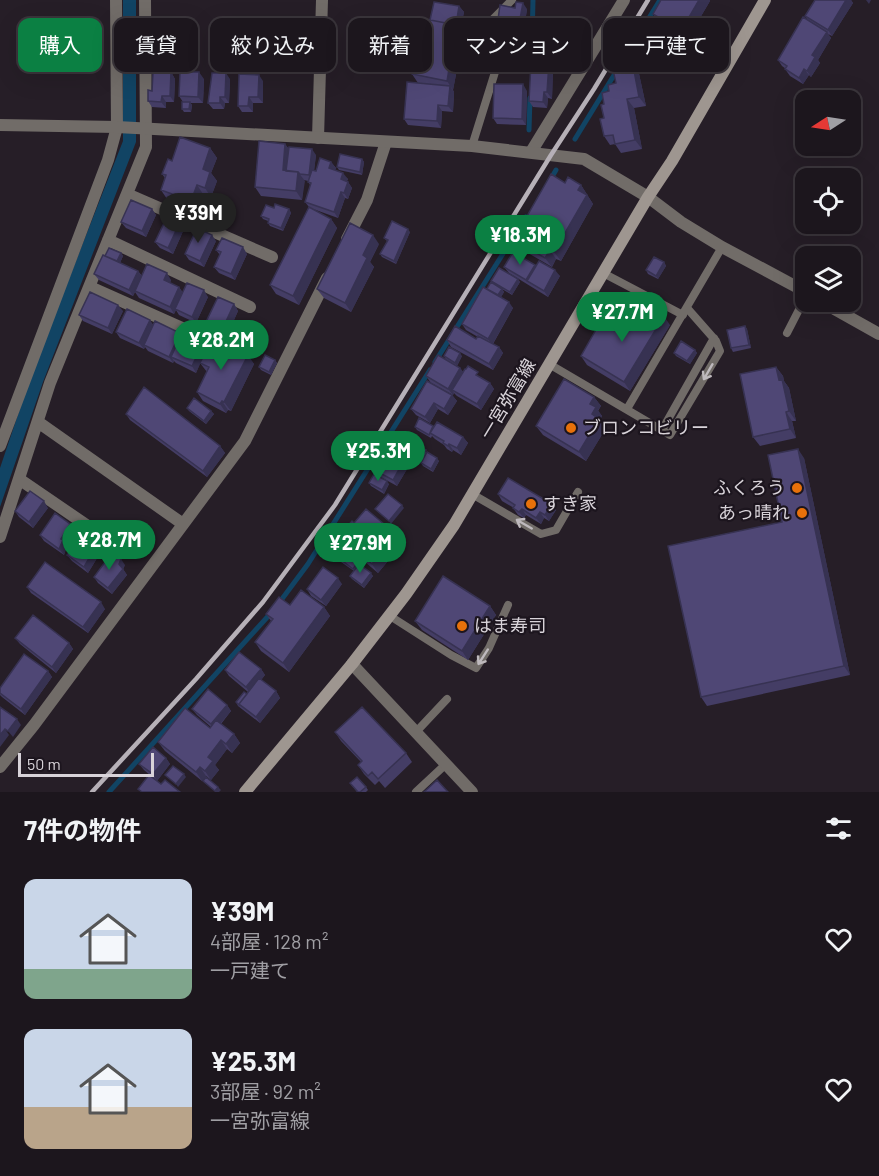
<!DOCTYPE html>
<html lang="ja">
<meta charset="utf-8">
<style>
body{margin:0;font-family:Barlow,"Noto Sans JP",sans-serif;background:#251f26;color:#f1f3f6;height:100vh;display:flex;flex-direction:column;font-size:22px;white-space:nowrap}
*{box-sizing:border-box;margin:0}
p{font-size:20px;color:#a09fa4}
.icon{flex:none;width:33px;height:33px;fill:none;stroke:currentColor;stroke-width:2;stroke-linecap:round;stroke-linejoin:round}
.map{position:relative;height:792px;overflow:hidden}
.drawer{display:flex;flex-direction:column;background:#1c161d;flex:1}
.drawer>*{flex:none}
.hud{position:absolute;left:18px;top:18px;width:843px;height:54px;display:flex;gap:12px}
.needle{width:39px;rotate:258deg}
.fabs{position:absolute;left:795px;top:90px;display:grid;gap:12px}
.fabs a{display:grid;place-items:center;width:66px;height:66px;border-radius:12px;background:#1c161d;box-shadow:0 6px 24px #0002,0 0 0 2px #3a353b;font-size:30px}
.scale{position:absolute;left:18px;bottom:15px;width:136px;box-sizing:border-box;padding-left:6px;border:3px solid #d8d3d9;border-top:0;font-size:16px;line-height:21px;white-space:nowrap;color:#d8d3d9;-webkit-text-stroke:4px #1c151e;paint-order:stroke}
.price{position:absolute;translate:-50% -51px;padding:0 14px;border-radius:21px;background:#0b8043;color:#fff;font-size:20px;line-height:39px;filter:drop-shadow(0 2px 3px #0008)}
.price::after{content:'';position:absolute;left:50%;top:36px;width:18px;height:14px;margin-left:-9px;background:inherit;clip-path:polygon(0 0,100% 0,50% 100%)}
.price.current{background:#222;color:#fff}
ul{padding:0;list-style:none}
li{display:flex;align-items:center;gap:18px;height:150px;padding:0 24px}
li span{display:grid;place-items:center;flex:none;width:168px;height:120px;border-radius:12px;color:#555}
li>.icon{margin-inline-start:auto}
span .icon{width:72px;height:72px;fill:#fffc;stroke-width:1}
li b{font-size:26px}
h2{display:flex;justify-content:space-between;align-items:center;height:72px;padding:0 24px;font-size:26px}
.pill{padding:0 21px;border-radius:12px;background:#1c161d;box-shadow:0 6px 24px #0002,0 0 0 2px #3a353b;font-size:21px;line-height:54px}
.pill.current{background:#0b8043;color:#fff}
.map>svg:first-child{display:block}
.water{fill:#114464}
.lines{fill:none;stroke-linecap:round;stroke-linejoin:round}
.stream{stroke:#114464;stroke-width:5}
.service{stroke:#716c68;stroke-width:8}
.minor{stroke:#716c68;stroke-width:12}
.tertiary{stroke:#716c68;stroke-width:12}
.secondary{stroke:#9e9690;stroke-width:12}
.rail{stroke:#b6b0b7;stroke-width:4.5}
.wall{fill:#443d65}
.shaded-wall{fill:#373252}
.building{fill:#4f4775;stroke:#373252;stroke-width:1.5}
.oneway{stroke:#beb9bd}
.food-dot{fill:#e8710a;stroke:#1c151e;stroke-width:2}
.labels{text-anchor:middle;stroke-width:4.5;stroke-linejoin:round;paint-order:stroke}
.street-label{font-size:18px;fill:#d8d3d9;stroke:#1c151e}
.poi-label{font-size:18px;fill:#d8d3d9;stroke:#1c151e;text-anchor:start}
</style>
<div class="map">
<svg width="879" height="792" viewBox="0 0 879 792">
<rect width="100%" height="100%" fill="#261e27"/>
<path class="water" d="M123,0H136V142L43,382L0,507V468L32,373L123,141Z"/>
<g class="lines">
<path class="stream" d="M532,43L533,0
M529,130L530,98
M575,139L660,0
M549,182L556,170
M435,362L526,217
M279,603L308,564L430,370
M109,792L271,613"/>
<path class="service" d="M488,24L512,0
M472,146L505,40
M603,273L683,315
M787,333L806,296
M549,364L670,435L720,351L716,341L687,308
M627,409L722,247
M662,430L714,338
M472,494L541,534L556,530L578,492
M390,616L451,655L476,668L489,648L508,605
M416,732L447,699
M416,792L446,764"/>
<path class="minor" d="M318,138L322,0
M531,152L624,0
M127,194L272,257
M347,239L367,200L386,142
M108,240L250,307
M90,287L209,340
M38,422L183,524
M0,446L108,160L117,127L116,0
M19,479L120,548
M0,537L50,383L146,147L145,0
M0,767L34,725L245,441L327,278"/>
<path class="tertiary" d="M0,125L117,127L472,146L584,159L648,197L681,222L722,247L806,292
M822,302L879,334
M352,664L472,792"/>
<path class="secondary" d="M245,792L352,664L406,594L454,525L648,197L672,161L765,0"/>
<path class="rail" d="M92,792L196,679L263,602L335,505L551,155L594,89L648,0"/>
</g>
<path class="wall" d="M815,0H851L853,3L832,36L828,34L831,38L818,60L820,63L811,77L809,75L803,84L790,76L785,69H786L782,66L778,60L808,20L805,16Z
M710,1L687,40L659,23L653,14Z
M459,6L464,12L461,26L468,35L465,54H460L453,90L454,92L453,112L442,111L441,128L408,125L404,119L418,83L412,74L417,65L418,59L414,54L423,29L430,20Z
M527,9L525,23L527,26L525,37L501,33L497,27Z
M561,42L559,66L551,65L553,69L552,99L548,98L547,108L533,107L529,101L533,62L531,58Z
M638,69L646,106L634,108L642,149L621,153L615,144L610,145L604,136V104L609,91L616,83Z
M171,72L175,79L174,102H166V108L152,107L148,101L152,91Z
M204,79L203,103H190L192,105L191,112H184L182,109L183,102L179,96Z
M230,79L229,103H225L224,109H213L208,103Z
M263,81V103H253V112H242L238,106Z
M527,91L526,125L497,124L493,118Z
M285,144L288,148L316,155L314,170L316,171L331,162L336,168L335,170L348,179L347,181L348,182L352,188L348,199L345,198L338,218L313,209L331,219L337,228L299,305L276,294L270,285L309,207L305,202L311,186L308,182V181L304,180L302,200L261,196L255,187Z
M210,148L217,158L211,173L217,181L211,197L203,194L198,210L167,199L161,190L165,178L162,174L172,161Z
M362,159L364,162L362,175L339,170L337,167Z
M565,183L581,185L593,204L561,261L556,259L552,267L528,253L521,244L524,240L518,232Z
M274,208L289,209L291,213L283,231L270,226L268,223V221L263,219L261,216Z
M152,209L156,215L146,237L126,228L121,222Z
M184,229L173,254L160,248L155,242Z
M410,232L396,264L382,257L380,254L387,241L384,238Z
M216,241L204,267L189,260L185,254Z
M379,244L370,262L374,267L351,312L324,298L317,289Z
M216,250L247,254L235,280L219,273L214,267L220,255Z
M121,253L123,256L120,263L138,271L142,276L171,280L170,283L179,287L183,293L208,297L196,323L179,315L176,310L174,314L139,298L135,292L133,296L99,280L94,274L105,256Z
M664,262L666,266L658,279L648,274L646,270Z
M535,265L560,276L548,297L509,273L504,267Z
M518,279L520,282L512,295L502,289L504,292L501,297L513,308L493,344L499,347L503,353L493,370L451,347L447,340L476,339L478,337L466,330L462,324L487,289L493,283L491,281Z
M234,304L238,311L226,338L209,330L205,324Z
M123,311L112,334L83,321L79,315Z
M153,324L180,333L181,335L207,349L230,347L246,349L248,352L247,355L254,364L231,411L228,410L226,413L203,401L197,392L207,372L200,363L196,373L176,363L174,361L173,363L148,351L145,347L144,349L120,338L116,332Z
M670,325L630,391L587,365L581,356L630,329Z
M745,326L747,329L751,348L733,352L731,348Z
M695,350L697,353L690,364L676,356L674,353Z
M444,356H462L457,366L460,368L463,372L482,378L490,383L494,389L481,410L457,396L454,393L453,395L431,383L426,376L446,360Z
M275,360L277,363L271,375L261,370L259,367Z
M776,367L783,376L784,381L789,388L796,421H792L796,438L760,446L753,437Z
M452,395L457,401L448,415L438,409L430,423L416,415L411,409Z
M594,397L601,406L598,411L602,416L600,420L606,428L586,461L543,435L536,426Z
M187,408L211,411L214,414L206,424L189,411Z
M126,414L220,446L225,453L207,477L130,420Z
M415,427H434L463,437L468,443L461,455L453,450L452,452L447,449L444,445L435,439L432,436L431,438L417,430Z
M405,437L407,439L439,461L433,472L423,466L421,463L422,460L404,450L403,448L402,449L408,453L413,459L397,486L377,475L372,469L391,443Z
M804,458L850,675L707,706L701,697L782,522Z
M369,483L389,484L384,494L371,486Z
M498,494L552,504L556,510L549,521L544,518L541,524L526,515L524,518L518,515L513,508H514L502,501Z
M48,508L33,528L19,517L15,511Z
M354,523L403,543L378,573L345,545L339,536Z
M70,524L75,531L66,544L67,546L64,555L44,541L40,535Z
M91,538L95,544L94,548L99,555L88,573L72,561L67,555Z
M339,558L358,562L373,576L364,588L352,579L350,576L354,571L341,562Z
M125,565L123,569L127,575L112,594L98,583L94,577Z
M342,584L326,606L311,596L307,589Z
M27,587L105,609L88,633L31,593Z
M290,605L324,607L330,616L289,672L261,651L255,642L271,621L266,614Z
M490,606L496,615L468,660L422,630L415,621Z
M15,638L69,643L73,649L56,673L20,644Z
M261,669L265,675L261,680L276,691L280,698L260,723L238,706L236,702L248,692L229,676L225,670Z
M48,671L52,677L25,715L2,697L0,695V688Z
M227,705L231,711L221,724L234,734L240,743L232,753L227,749L215,765L219,770L211,780L206,776L202,781L165,751L158,742L210,728L211,727L197,715L192,709Z
M335,732L406,753L412,762L385,788L379,781L375,785L364,774L358,765L361,762L341,741Z
M166,758L170,764L157,781L144,770L139,764Z
M350,783L366,787L368,790L366,792H357Z"/>
<path class="shaded-wall" d="M699,0H710V1L687,40L681,31Z
M846,0H851L853,3L832,36L828,30Z
M866,0H871L869,4Z
M523,3L527,9L525,23L527,26L525,37L521,31L520,19Z
M459,6L464,12L460,32L455,26Z
M462,26L468,35L465,54L459,45Z
M827,32L831,38L818,60L820,63L811,77L807,71L812,55Z
M556,36L561,42L559,66L555,60Z
M453,45L460,54L453,90L447,81Z
M632,60L638,69L646,106L639,97Z
M549,63L553,69L552,99L547,92Z
M804,69L809,75L803,84L799,78Z
M171,72L175,79L174,102L170,96Z
M199,72L204,79L203,103L198,97Z
M226,73L230,79L229,103L225,97Z
M259,75L263,81V103L258,97Z
M523,84L527,91L526,125L522,119Z
M450,86L454,92L453,112L448,106Z
M544,92L548,98L547,108L543,102Z
M162,96L166,102V108L161,102Z
M220,97L225,103L224,109L220,103Z
M249,97L253,103V112L248,106Z
M627,99L634,108L642,149L635,140Z
M190,102L192,105L191,112L189,109Z
M438,105L442,111L441,128L437,121Z
M285,144L292,153L290,173L283,170Z
M210,148L217,158L211,173L217,181L211,197L205,188L203,169Z
M312,149L316,155L313,181L309,175Z
M362,159L364,162L362,175L360,172Z
M331,162L336,168L334,174L329,168Z
M298,172L305,181L302,200L296,191Z
M343,173L348,179L345,185L341,179Z
M348,182L352,188L348,199L344,193Z
M197,185L203,194L198,210L191,201Z
M581,185L593,204L561,261L554,252L578,190Z
M341,192L345,198L338,218L334,212Z
M152,209L156,215L146,237L142,231Z
M289,209L291,213L283,231L281,228Z
M331,219L337,228L299,305L293,296Z
M180,222L184,229L173,254L168,248Z
M408,229L410,232L396,264L394,261Z
M212,235L216,241L204,267L200,261Z
M373,235L379,244L370,262L374,267L351,312L345,303L363,255Z
M243,247L247,254L235,280L231,274Z
M550,250L556,259L552,267L545,258Z
M121,253L123,256L119,265L117,261Z
M664,262L666,266L658,279L656,276Z
M555,270L560,276L548,297L544,291Z
M138,271L142,277L133,296L129,290Z
M167,273L171,280L168,286L164,280Z
M518,279L520,282L512,295L510,292Z
M179,287L183,293L174,314L170,307Z
M502,289L504,292L500,299L498,296Z
M204,290L208,297L196,323L192,317Z
M509,302L513,308L492,345L488,339Z
M234,304L238,311L226,338L221,332Z
M118,305L123,311L112,334L108,328Z
M664,316L670,325L630,391L624,382Z
M150,320L154,326L144,345L145,347L144,349L139,343Z
M745,326L747,329L751,348L749,345Z
M180,333L184,339L171,357L174,361L173,363L169,357Z
M203,343L207,349L196,373L192,366Z
M499,347L503,353L493,370L489,364Z
M695,350L697,353L690,364L687,361Z
M460,353L462,356L457,366L455,363Z
M248,355L254,364L231,411L224,402Z
M275,360L277,363L271,375L269,372Z
M776,367L783,376L784,381L789,388L796,421L789,411L779,380Z
M460,368L465,374L452,390L454,393L453,395L448,389Z
M490,383L494,389L481,410L477,404Z
M452,395L457,401L448,415L444,409Z
M594,397L601,406L598,410L602,416L600,420L606,428L586,461L579,452L592,414L590,404Z
M222,401L228,410L226,413L220,404Z
M434,403L438,409L430,423L425,417Z
M211,411L214,414L206,424L204,421Z
M786,412L792,421L796,438L790,429Z
M405,437L407,440L401,450L399,447Z
M463,437L468,443L461,455L457,448Z
M449,444L453,450L452,452L448,446Z
M220,446L225,453L207,477L203,471Z
M798,449L804,458L850,675L844,666Z
M408,453L413,459L397,486L393,480Z
M437,458L439,461L433,472L431,469Z
M387,481L389,484L384,494L382,490Z
M44,501L48,508L33,528L29,522Z
M552,504L556,510L549,521L545,515Z
M402,505L404,508L391,524L389,521Z
M522,509L526,515L524,518L519,512Z
M540,512L544,518L541,524L536,518Z
M70,524L75,531L66,544L67,546L64,555L59,549L61,539Z
M396,534L403,543L378,573L372,564Z
M91,538L95,544L94,549L90,543Z
M95,548L99,555L88,573L84,567Z
M121,559L125,565L123,569L127,575L112,594L108,588Z
M371,573L373,576L364,588L362,585Z
M338,578L342,584L326,606L321,600Z
M101,602L105,609L88,633L83,627Z
M490,606L496,615L468,660L462,651Z
M324,607L330,616L289,672L283,663Z
M69,643L73,649L56,673L52,667Z
M261,669L265,675L250,694L246,687Z
M48,671L52,677L25,715L21,709Z
M276,691L280,698L260,723L256,717Z
M227,705L231,711L215,730L211,724Z
M17,719L21,725L13,737L8,731Z
M5,729L9,735L0,747V735Z
M234,734L240,743L232,753L226,744Z
M221,740L227,749L215,765L219,770L211,780L205,771L208,757Z
M166,758L170,764L157,781L153,774Z
M200,767L206,776L202,781L196,772Z
M184,774L186,777L178,787L176,784Z
M218,787L221,790L219,792H215V791Z"/>
<path class="building" d="M661,0H699L681,31L653,14Z
M815,0H846L828,30L805,16Z
M434,2L459,6L456,25L430,20Z
M516,2L523,3L520,19L523,20L521,31L497,27L500,5L515,8Z
M803,17L827,32L812,55L815,57L807,71L804,69L799,78L785,69L787,66L778,60Z
M425,19L462,26L459,45H453L447,81L412,74L413,64L417,65L419,55L414,54L419,28L423,29Z
M532,34L556,36L555,60L531,58Z
M632,60L639,97L627,99L635,140L615,144L613,135L604,136L600,119L604,118L601,105L604,104L602,93L609,91L608,85L616,83L613,70L620,68L618,63Z
M531,62L549,63L547,92H544L543,102L529,101Z
M153,72H171L170,96H162L161,102L148,101V90L152,91Z
M180,72H199L198,97L179,96Z
M212,73H226L225,97H220V103H208Z
M239,74L259,75L258,97H249L248,106H238Z
M407,82L450,86L448,106L438,105L437,121L404,119Z
M494,84H523L522,119L493,118Z
M182,102H190L189,109H182Z
M180,137L210,148L203,169L210,172L205,188L197,185L191,201L161,190L166,175L162,174L168,159L172,161Z
M259,141L285,144L283,170L298,172L296,191L255,187Z
M289,147L312,149L309,175L300,174L298,172L286,171Z
M340,154L362,159L360,172L337,167Z
M320,158L331,162L329,168L343,173L341,179L348,182L344,193L341,192L334,212L305,202L311,183L308,182L312,170L316,171Z
M551,174L565,183L568,177L581,185L578,190L587,195L554,252L550,250L545,258L521,244L526,236L518,232Z
M131,200L152,209L142,231L121,222Z
M275,204L289,209L281,228L268,223L269,219L261,216L266,205L274,208Z
M309,207L331,219L293,296L270,285Z
M167,217L180,222L168,248L155,242Z
M392,221L408,229L394,261L380,254L388,240L384,238Z
M350,223L373,235L363,255L367,258L345,303L317,289Z
M197,228L212,235L200,261L185,254Z
M222,238L243,247L231,274L214,267L221,252L216,250Z
M109,248L121,253L117,261L105,256Z
M513,252L535,265L526,280L504,267Z
M103,255L138,271L129,290L94,274Z
M654,257L664,262L656,276L646,270Z
M539,261L555,270L544,291L527,281Z
M147,264L167,273L164,280L179,287L170,307L135,291Z
M499,268L518,279L510,292L491,281Z
M491,282L502,289L498,295L487,289Z
M187,283L204,290L192,317L175,309Z
M483,287L509,302L488,339L462,324Z
M90,292L118,305L108,328L79,315Z
M218,297L234,304L221,332L205,324Z
M645,304L664,316L624,382L581,356L605,314L630,329Z
M127,309L150,320L139,343L116,332Z
M155,321L180,333L169,357L144,345Z
M455,326L476,339L478,336L499,347L489,364L447,340Z
M745,326L749,345L731,348L727,330Z
M182,333L203,343L192,366L171,357Z
M212,339L248,355L224,402L222,401L220,404L197,392L209,367L200,363Z
M681,341L695,350L687,361L674,353Z
M233,343L246,349L244,353L230,347Z
M449,347L460,353L455,363L444,356Z
M265,355L275,360L269,372L259,367Z
M438,355L460,368L448,389L426,376Z
M468,366L478,372L476,375L490,383L477,404L452,390L465,369H466Z
M776,367L779,380L782,379L789,411L786,412L790,429L753,437L740,374Z
M564,379L594,397L590,404L596,407L592,414L599,419L579,452L536,426Z
M427,381L452,395L444,409L434,403L425,417L411,409Z
M144,387L220,446L203,471L126,414Z
M194,398L211,411L204,421L187,408Z
M419,418L433,426L429,435L415,427Z
M437,422L463,437L457,448L449,444L448,446L443,443L444,441L430,433Z
M397,432L405,437L399,447L391,443Z
M406,439L426,450L421,458L402,447Z
M388,441L408,453L393,480L372,469Z
M798,449L844,666L701,697L668,546L782,522L768,455Z
M427,452L437,458L431,469L421,463Z
M374,474L387,481L382,490L369,483Z
M508,478L552,504L545,515L540,512L536,518L522,509L519,512L513,508L515,505L498,494Z
M30,491L44,501L29,522L15,511Z
M388,494L402,505L389,521L375,509Z
M366,509L396,534L372,564L339,536L352,521L354,523Z
M55,513L70,524L61,539L63,540L59,549L40,535Z
M85,531L91,538L90,543L95,548L84,567L67,555Z
M344,552L358,562L353,569L339,558Z
M111,554L121,559L119,564L123,569L108,588L94,577Z
M45,562L101,602L83,627L27,587Z
M359,564L371,573L362,585L350,576Z
M323,567L338,578L321,600L307,589Z
M443,576L490,606L462,651L415,621Z
M301,590L324,607L283,663L255,642L273,619L266,614L279,597L290,605Z
M33,615L69,643L52,667L15,638Z
M239,652L261,669L246,687L225,670Z
M24,654L48,671L21,709L0,693V688Z
M259,678L276,691L256,717L239,704Z
M208,689L227,705L211,724L192,709Z
M244,692L247,694L239,704L240,706L236,702Z
M0,707L17,719L8,731L5,729L0,735Z
M362,707L406,753L378,779L372,772L368,776L358,765L362,761L335,732Z
M185,708L210,728L216,720L234,734L226,744L221,740L208,757L213,761L205,771L200,767L196,772L158,742Z
M153,747L166,758L153,774L139,764Z
M173,766L184,774L176,784L165,775Z
M149,775L161,784L165,780L180,792H142L138,789Z
M206,777L218,787L215,791L203,781Z
M357,777L366,787L360,792H358L350,783Z
M437,780L448,792H424Z"/>
<defs><path id="oneway-shaft" d="M-6 0H5M1.5-3L5.5 0L1.5 3" fill="none" stroke-width="1.6" stroke-linecap="round" stroke-linejoin="round" transform="scale(1.5)"/></defs>
<g class="oneway">
<use href="#oneway-shaft" transform="translate(708 372) rotate(120)"/>
<use href="#oneway-shaft" transform="translate(524 524) rotate(-150)"/>
<use href="#oneway-shaft" transform="translate(483 657) rotate(123)"/>
</g>
<g class="food-dot">
<circle cx="571" cy="428" r="6"/>
<circle cx="797" cy="488" r="6"/>
<circle cx="531" cy="504" r="6"/>
<circle cx="802" cy="513" r="6"/>
<circle cx="462" cy="626" r="6"/>
</g>
<g class="labels">
<g class="street-label">
<text transform="translate(508 399) rotate(-59)" y="6">一宮弥富線</text>
</g>
<g class="poi-label">
<text x="583" y="434">ブロンコビリー</text>
<text x="785" y="494" text-anchor="end">ふくろう</text>
<text x="543" y="510">すき家</text>
<text x="790" y="519" text-anchor="end">あっ晴れ</text>
<text x="474" y="632">はま寿司</text>
</g>
</g>
</svg>
<div class="fabs">
<a><svg class="needle" viewBox="-14 -14 28 28"><path d="M0-13l5 13h-10z" fill="#e53935"/><path d="M0 13l5-13h-10z" fill="#a09fa4"/></svg></a>
<a><svg class="icon" aria-label="locate" viewBox="0 0 24 24"><circle cx="12" cy="12" r="6"/><path d="M12 2v4M12 18v4M2 12h4M18 12h4"/></svg></a>
<a><svg class="icon" aria-label="layers" viewBox="0 0 24 24"><path d="M12 4l9 5-9 5-9-5zM3 14l9 5 9-5"/></svg></a>
</div>
<div class="scale">50 m</div>
<b class="price current" style="left:198px;top:244px">¥39M</b>
<b class="price" style="left:520px;top:266px">¥18.3M</b>
<b class="price" style="left:622px;top:343px">¥27.7M</b>
<b class="price" style="left:221px;top:371px">¥28.2M</b>
<b class="price" style="left:378px;top:482px">¥25.3M</b>
<b class="price" style="left:109px;top:571px">¥28.7M</b>
<b class="price" style="left:360px;top:574px">¥27.9M</b>
<div class="hud">
<a class="pill current">購入</a>
<a class="pill">賃貸</a>
<a class="pill">絞り込み</a>
<a class="pill">新着</a>
<a class="pill">マンション</a>
<a class="pill">一戸建て</a>
</div>
</div>
<section class="drawer">
<h2>7件の物件<svg class="icon" aria-label="filters" viewBox="0 0 24 24"><path d="M4 7h16M4 17h16"/><circle cx="9" cy="7" r="2"/><circle cx="15" cy="17" r="2"/></svg></h2>
<ul>
<li><span style="background:linear-gradient(#c9d6e8 75%,#7fa58c 0)"><svg class="icon" aria-label="home" viewBox="0 0 24 24"><path d="M3 11l9-7 9 7M6 9v11h12V9"/></svg></span><div><b>¥39M</b><p>4部屋 · 128 m²</p><p>一戸建て</p></div><svg class="icon" aria-label="heart" viewBox="0 0 24 24"><path d="M12 20l-8-8c-3-5 5-10 8-4 3-6 11-1 8 4z"/></svg></li>
<li><span style="background:linear-gradient(#c9d6e8 65%,#b9a48a 0)"><svg class="icon" aria-label="home" viewBox="0 0 24 24"><path d="M3 11l9-7 9 7M6 9v11h12V9"/></svg></span><div><b>¥25.3M</b><p>3部屋 · 92 m²</p><p>一宮弥富線</p></div><svg class="icon" aria-label="heart" viewBox="0 0 24 24"><path d="M12 20l-8-8c-3-5 5-10 8-4 3-6 11-1 8 4z"/></svg></li>
</ul>
</section>
